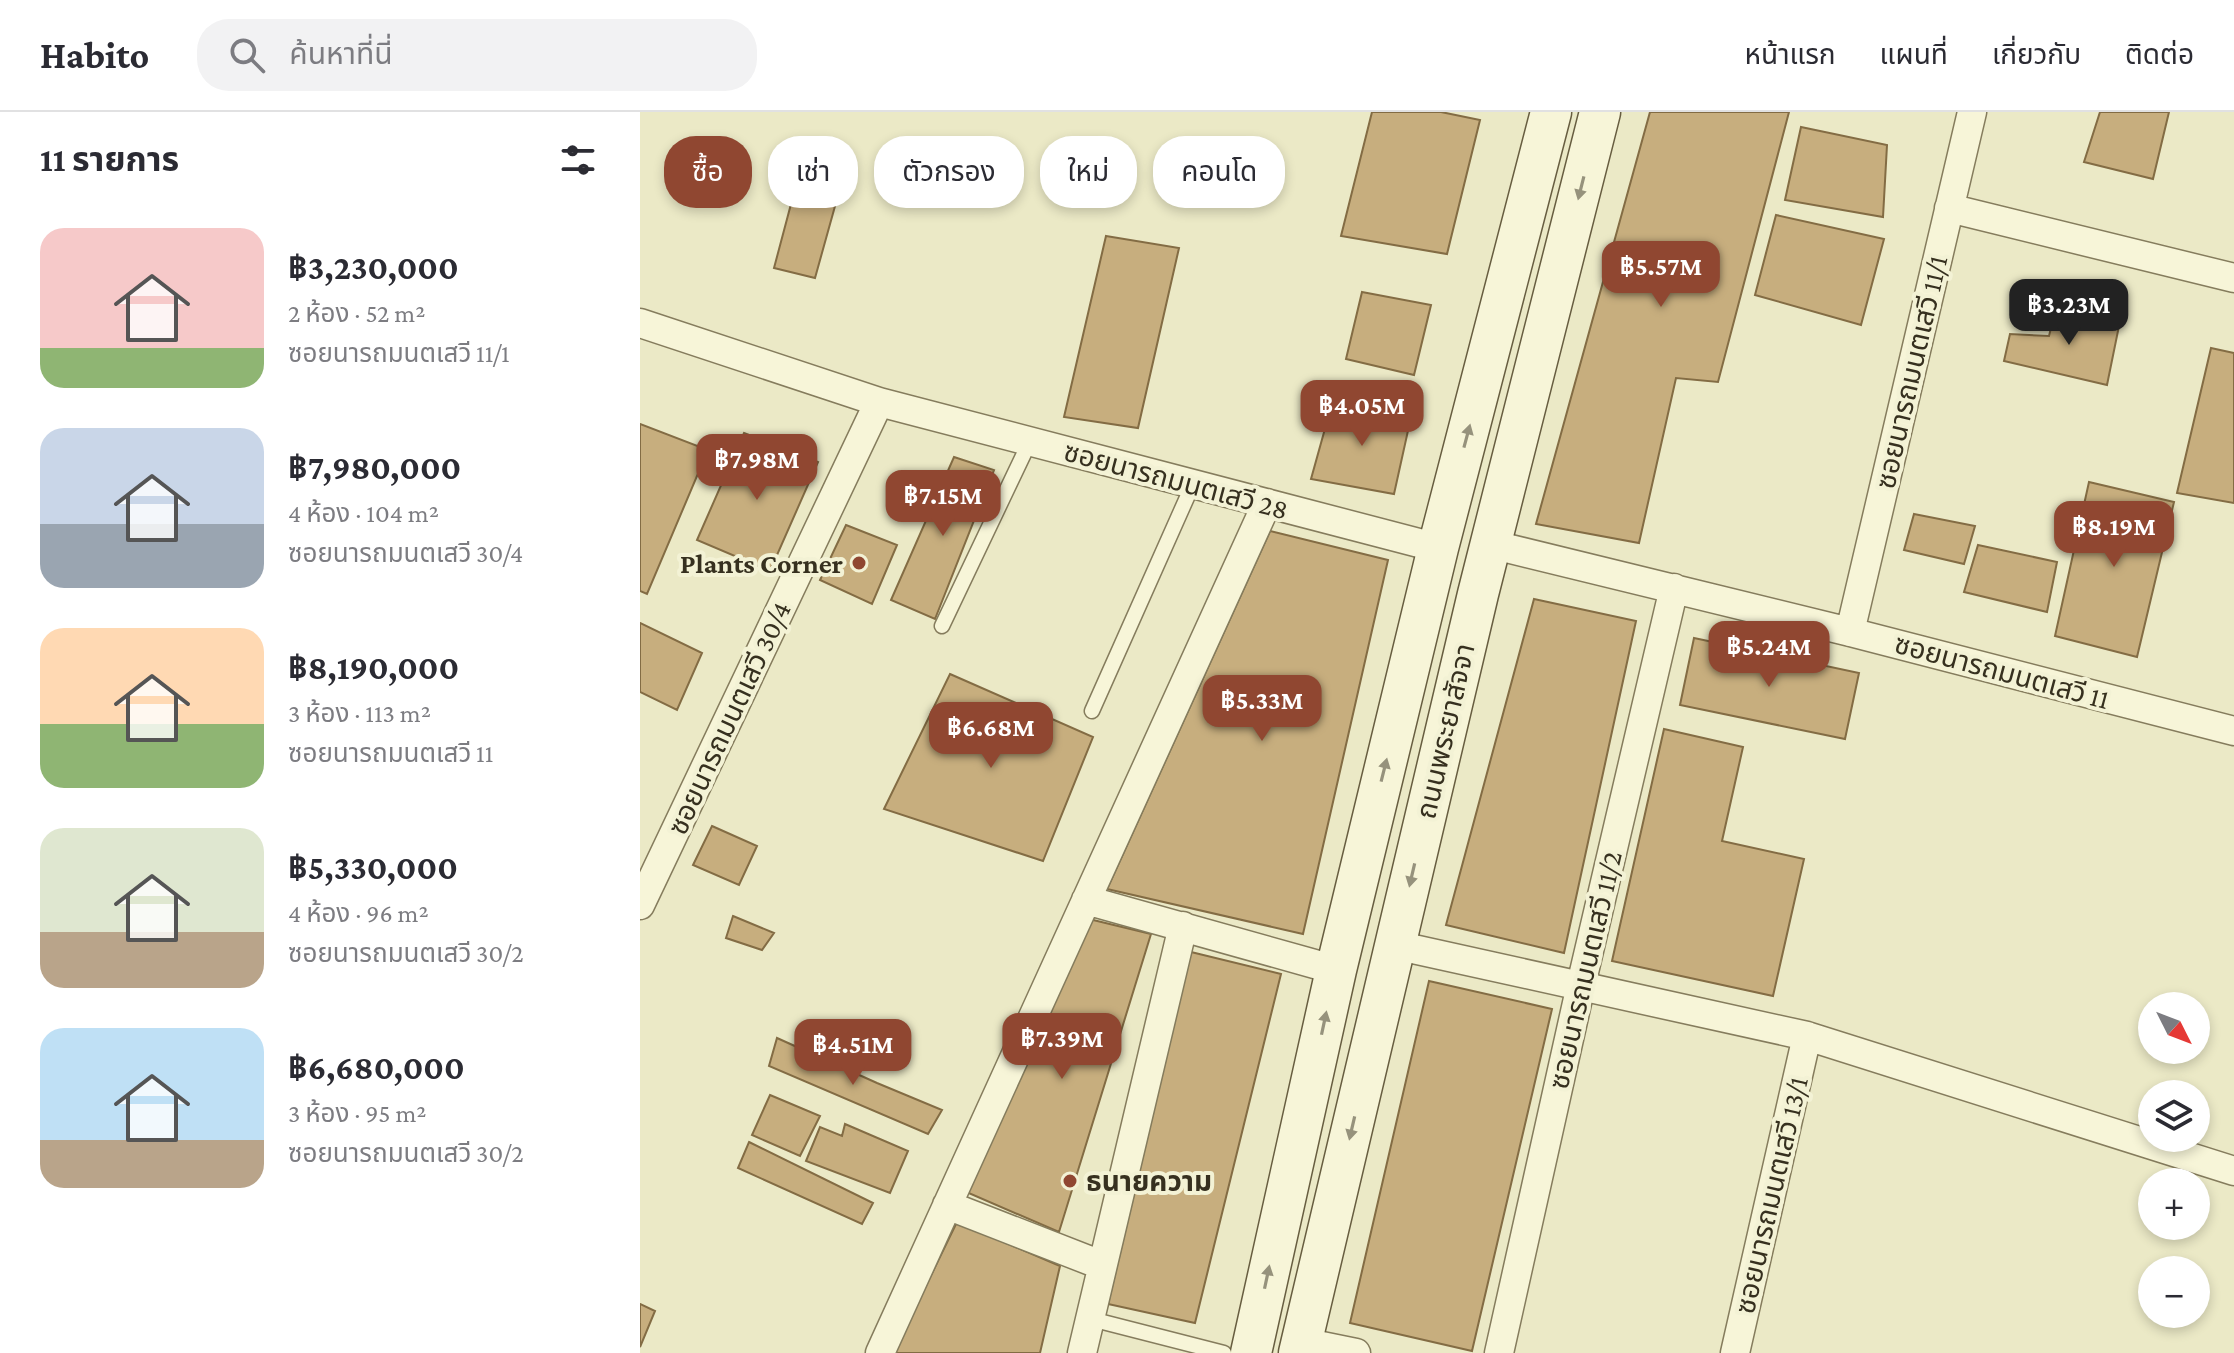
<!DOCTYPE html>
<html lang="th">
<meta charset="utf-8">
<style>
body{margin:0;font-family:"Crimson Pro","Noto Sans Thai",serif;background:#f2f2f3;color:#2b2b33;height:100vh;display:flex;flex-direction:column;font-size:30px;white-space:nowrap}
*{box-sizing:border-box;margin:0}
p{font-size:26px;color:#7c7c81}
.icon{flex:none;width:44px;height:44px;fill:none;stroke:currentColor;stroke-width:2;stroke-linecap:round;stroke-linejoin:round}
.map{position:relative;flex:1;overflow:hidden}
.drawer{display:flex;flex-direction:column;background:#fff;width:640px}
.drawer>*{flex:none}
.hud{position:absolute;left:24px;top:24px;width:760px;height:72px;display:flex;gap:16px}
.needle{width:52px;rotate:132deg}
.fabs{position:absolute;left:1498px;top:880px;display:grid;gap:16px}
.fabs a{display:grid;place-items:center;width:72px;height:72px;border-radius:50%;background:#fff;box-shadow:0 4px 12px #0003;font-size:40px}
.price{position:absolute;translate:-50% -68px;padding:0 18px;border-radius:16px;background:#904731;color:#fff;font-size:26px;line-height:52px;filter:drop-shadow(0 2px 4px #0008)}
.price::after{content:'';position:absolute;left:50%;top:48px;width:24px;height:18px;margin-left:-12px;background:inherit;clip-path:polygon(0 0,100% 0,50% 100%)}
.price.selected{background:#222;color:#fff}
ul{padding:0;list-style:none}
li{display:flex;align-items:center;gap:24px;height:200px;padding:0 40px}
li span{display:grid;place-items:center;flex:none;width:224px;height:160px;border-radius:24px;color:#555}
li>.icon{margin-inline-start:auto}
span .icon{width:96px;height:96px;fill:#fffc;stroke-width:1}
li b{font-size:34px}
h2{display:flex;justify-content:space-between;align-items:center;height:96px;padding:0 40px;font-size:34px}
.chip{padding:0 28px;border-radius:32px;background:#fff;box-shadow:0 4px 12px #0003;font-size:28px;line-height:72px}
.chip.selected{background:#904731;color:#fff}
header{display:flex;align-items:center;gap:48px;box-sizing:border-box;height:112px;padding:0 40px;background:#fff;border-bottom:2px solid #e1e1e2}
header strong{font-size:38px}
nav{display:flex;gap:44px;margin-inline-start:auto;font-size:28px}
.search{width:560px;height:72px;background:#f2f2f3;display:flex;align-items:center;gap:20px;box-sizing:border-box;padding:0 28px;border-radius:32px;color:#7c7c81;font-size:30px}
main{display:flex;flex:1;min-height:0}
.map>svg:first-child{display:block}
.building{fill:#c7ae7e;stroke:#836c44;stroke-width:2}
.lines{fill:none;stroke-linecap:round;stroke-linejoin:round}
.service-casing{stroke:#857c5d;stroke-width:17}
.minor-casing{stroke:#857c5d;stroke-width:31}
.secondary-casing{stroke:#675d40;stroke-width:43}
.service{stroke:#f7f5d8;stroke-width:14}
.minor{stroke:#f7f5d8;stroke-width:28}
.secondary{stroke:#f7f5d8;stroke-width:40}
.oneway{fill:#96927c}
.poi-dot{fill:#904731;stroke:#f3f2d5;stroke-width:3}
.labels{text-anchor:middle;stroke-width:8;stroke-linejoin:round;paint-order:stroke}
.street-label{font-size:28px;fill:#36301f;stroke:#f3f2d5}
.poi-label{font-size:28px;font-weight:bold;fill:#36301f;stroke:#f3f2d5;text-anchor:end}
</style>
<header>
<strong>Habito</strong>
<div class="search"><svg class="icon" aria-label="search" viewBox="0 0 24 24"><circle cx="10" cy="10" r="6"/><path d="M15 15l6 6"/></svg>ค้นหาที่นี่</div>
<nav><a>หน้าแรก</a><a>แผนที่</a><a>เกี่ยวกับ</a><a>ติดต่อ</a></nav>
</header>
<main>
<section class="drawer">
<h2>11 รายการ<svg class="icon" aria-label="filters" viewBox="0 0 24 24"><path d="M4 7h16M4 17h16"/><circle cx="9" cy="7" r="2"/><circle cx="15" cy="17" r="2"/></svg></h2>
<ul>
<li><span style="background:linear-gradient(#f6c9c9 75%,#8fb573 0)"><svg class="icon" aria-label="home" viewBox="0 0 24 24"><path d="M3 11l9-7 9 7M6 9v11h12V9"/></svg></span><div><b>฿3,230,000</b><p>2 ห้อง · 52 m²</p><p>ซอยนารถมนตเสวี 11/1</p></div></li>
<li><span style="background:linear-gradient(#c9d6e8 60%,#9aa5b1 0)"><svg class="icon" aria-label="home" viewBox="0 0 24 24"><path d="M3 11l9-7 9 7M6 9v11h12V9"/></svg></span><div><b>฿7,980,000</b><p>4 ห้อง · 104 m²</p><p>ซอยนารถมนตเสวี 30/4</p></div></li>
<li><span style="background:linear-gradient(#ffd9b3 60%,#8fb573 0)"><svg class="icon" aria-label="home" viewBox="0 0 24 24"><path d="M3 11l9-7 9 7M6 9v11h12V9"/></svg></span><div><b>฿8,190,000</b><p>3 ห้อง · 113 m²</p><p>ซอยนารถมนตเสวี 11</p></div></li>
<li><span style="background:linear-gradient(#dfe7d0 65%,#b9a48a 0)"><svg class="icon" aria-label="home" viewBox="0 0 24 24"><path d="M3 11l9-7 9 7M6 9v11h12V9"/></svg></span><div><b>฿5,330,000</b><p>4 ห้อง · 96 m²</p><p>ซอยนารถมนตเสวี 30/2</p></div></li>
<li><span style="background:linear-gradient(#bfe0f5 70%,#b9a48a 0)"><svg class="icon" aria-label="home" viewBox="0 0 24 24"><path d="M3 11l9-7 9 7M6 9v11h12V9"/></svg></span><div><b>฿6,680,000</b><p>3 ห้อง · 95 m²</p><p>ซอยนารถมนตเสวี 30/2</p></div></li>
</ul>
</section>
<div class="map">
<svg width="1594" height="1241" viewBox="0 0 1594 1241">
<rect width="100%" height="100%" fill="#ebe9c6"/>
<path class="building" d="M732,0H801L840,8L807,142L701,124Z
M1010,0H1149L1078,270L1036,266L999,431L896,412Z
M1460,0H1529L1513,67L1444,50Z
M1161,15L1247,33L1243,105L1145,88Z
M318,40L366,43L362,68L312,63Z
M159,62L202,69L175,166L134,156Z
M1136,103L1244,127L1221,213L1115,183Z
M466,124L539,136L498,316L424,305Z
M722,180L791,193L774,263L706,247Z
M1416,196L1480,209L1467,273L1364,249L1370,222L1409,224Z
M1571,236L1594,241V391L1537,381Z
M693,288L771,305L754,382L671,367Z
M0,312L68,338L7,482L0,479Z
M104,321L178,350L130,459L57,428Z
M314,345L354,358L295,507L251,488Z
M1449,370L1534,390L1497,545L1415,524Z
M1274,402L1335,414L1324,452L1264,438Z
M206,413L257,433L232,492L180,468Z
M630,419L748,448L663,822L467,777Z
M1338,433L1417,450L1407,500L1324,480Z
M894,487L996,509L924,841L806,813Z
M0,511L62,541L37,598L0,580Z
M1054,526L1219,561L1205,627L1040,593Z
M310,562L453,625L403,749L244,697Z
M1024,617L1103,635L1082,729L1164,747L1133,884L972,849Z
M72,714L117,734L99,773L53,753Z
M93,804L134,821L122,838L86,826Z
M449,807L511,822L419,1120L324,1079Z
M551,840L641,862L555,1211L468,1192Z
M789,869L912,897L832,1239L710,1211Z
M137,926L237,971L302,998L288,1022L129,954Z
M130,983L180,1004L160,1044L112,1023Z
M205,1012L268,1039L250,1081L166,1049L180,1015L202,1024Z
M109,1030L233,1091L222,1112L98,1056Z
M317,1110L420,1154L400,1241H253Z
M0,1192L15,1199L0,1235Z"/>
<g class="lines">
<g class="service-casing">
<path id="service" d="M302,514L390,329
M452,599L553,372
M451,1207L584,1241"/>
</g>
<g class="minor-casing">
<path id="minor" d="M1309,96L1594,166
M0,211L239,290L798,436
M850,432L1210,520L1594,619
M1210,520L1332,0
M446,788L696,858
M0,793L239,290
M755,833L1167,924L1594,1059
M307,1093L461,1153
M662,1230L716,1241
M240,1241L627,391
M442,1241L543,814
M859,1241L941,873L1034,476
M1095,1241L1167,924"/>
</g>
<g class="secondary-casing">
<path id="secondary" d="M611,1241L696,858L798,436L911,0
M659,1241L838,482L960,0"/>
</g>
<use href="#service" class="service"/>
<use href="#minor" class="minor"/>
<use href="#secondary" class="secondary"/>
</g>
<defs><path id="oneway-solid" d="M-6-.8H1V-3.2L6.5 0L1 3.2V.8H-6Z" transform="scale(2)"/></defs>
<g class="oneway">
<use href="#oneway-solid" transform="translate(941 76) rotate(104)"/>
<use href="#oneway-solid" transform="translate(827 324) rotate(-75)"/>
<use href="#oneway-solid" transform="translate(744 658) rotate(-76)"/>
<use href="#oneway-solid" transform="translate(772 763) rotate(103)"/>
<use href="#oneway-solid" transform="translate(684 911) rotate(-78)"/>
<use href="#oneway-solid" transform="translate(712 1016) rotate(103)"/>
<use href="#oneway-solid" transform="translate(627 1165) rotate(-78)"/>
</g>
<g class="poi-dot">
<circle cx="219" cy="451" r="8"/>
<circle cx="430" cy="1069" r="8"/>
</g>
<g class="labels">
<g class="street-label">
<text transform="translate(1271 260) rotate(-77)" y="10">ซอยนารถมนตเสวี 11/1</text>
<text transform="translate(536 368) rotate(15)" y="10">ซอยนารถมนตเสวี 28</text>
<text transform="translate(1362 559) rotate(15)" y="10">ซอยนารถมนตเสวี 11</text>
<text transform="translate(89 606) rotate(-65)" y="10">ซอยนารถมนตเสวี 30/4</text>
<text transform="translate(805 619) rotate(-77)" y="10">ถนนพระยาสัจจา</text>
<text transform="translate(945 858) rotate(-77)" y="10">ซอยนารถมนตเสวี 11/2</text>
<text transform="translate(1131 1083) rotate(-77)" y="10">ซอยนารถมนตเสวี 13/1</text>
</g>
<g class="poi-label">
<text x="203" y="461">Plants Corner</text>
<text x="446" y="1079" text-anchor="start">ธนายความ</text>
</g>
</g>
</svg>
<div class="fabs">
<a><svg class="needle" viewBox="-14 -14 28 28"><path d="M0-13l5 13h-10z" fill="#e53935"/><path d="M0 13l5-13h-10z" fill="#7c7c81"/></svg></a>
<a><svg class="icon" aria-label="layers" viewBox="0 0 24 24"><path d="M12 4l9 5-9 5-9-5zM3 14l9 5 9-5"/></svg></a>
<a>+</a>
<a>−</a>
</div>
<b class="price" style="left:1021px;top:197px">฿5.57M</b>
<b class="price selected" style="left:1429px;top:235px">฿3.23M</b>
<b class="price" style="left:722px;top:336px">฿4.05M</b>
<b class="price" style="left:117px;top:390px">฿7.98M</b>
<b class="price" style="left:303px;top:426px">฿7.15M</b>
<b class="price" style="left:1474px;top:457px">฿8.19M</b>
<b class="price" style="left:1129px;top:577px">฿5.24M</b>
<b class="price" style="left:622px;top:631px">฿5.33M</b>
<b class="price" style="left:351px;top:658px">฿6.68M</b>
<b class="price" style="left:422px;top:969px">฿7.39M</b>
<b class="price" style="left:213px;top:975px">฿4.51M</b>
<div class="hud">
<a class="chip selected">ซื้อ</a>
<a class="chip">เช่า</a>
<a class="chip">ตัวกรอง</a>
<a class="chip">ใหม่</a>
<a class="chip">คอนโด</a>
</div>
</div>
</main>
